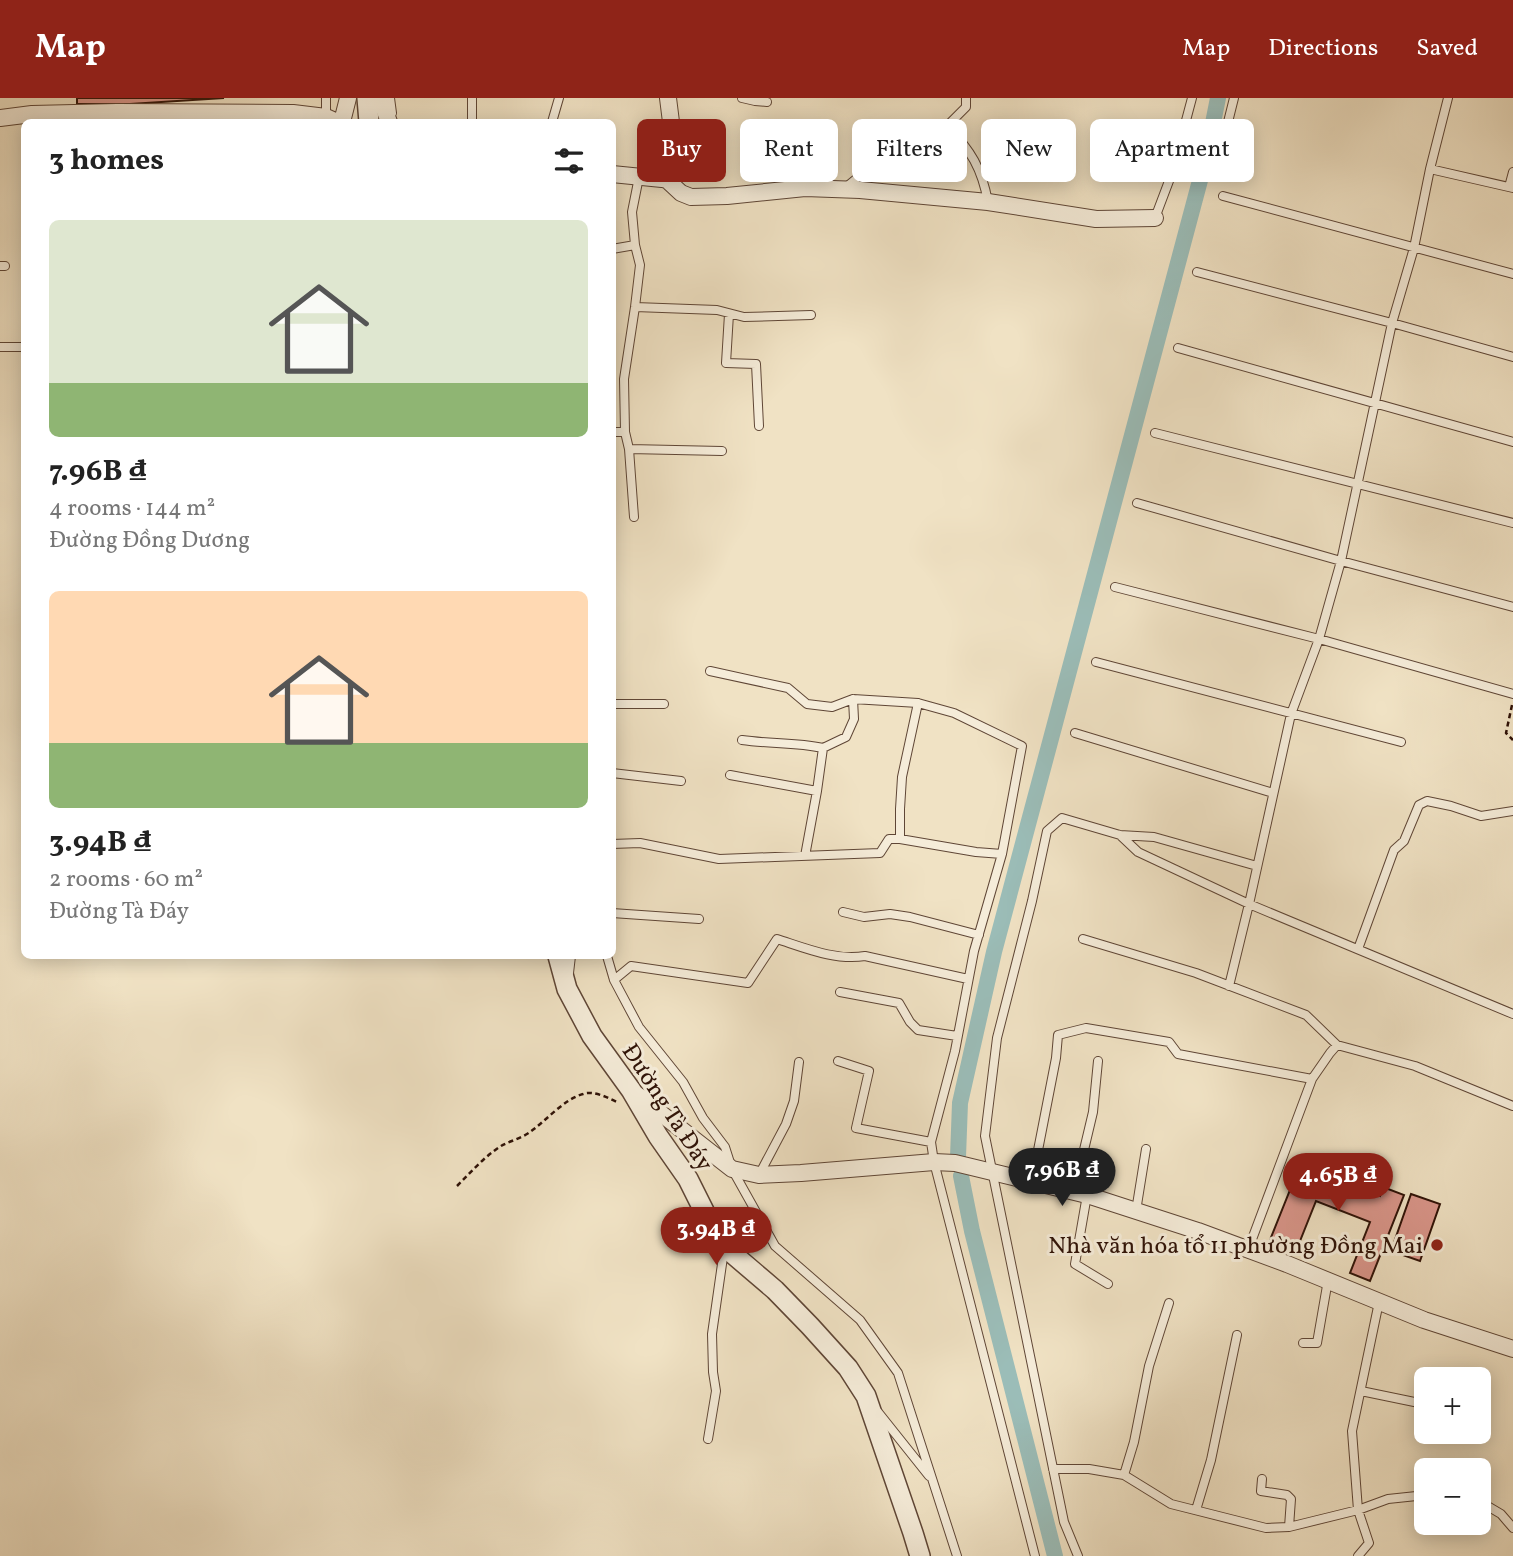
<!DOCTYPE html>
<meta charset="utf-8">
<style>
body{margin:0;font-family:Vollkorn,serif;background:#f2f2f2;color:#222;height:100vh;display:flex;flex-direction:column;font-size:26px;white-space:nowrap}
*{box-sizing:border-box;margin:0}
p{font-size:23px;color:#767676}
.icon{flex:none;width:38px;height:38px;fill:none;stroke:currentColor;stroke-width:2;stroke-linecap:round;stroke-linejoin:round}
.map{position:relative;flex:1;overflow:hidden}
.details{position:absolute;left:21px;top:21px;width:595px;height:840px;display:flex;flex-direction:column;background:#fff;border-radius:10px;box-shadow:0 4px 18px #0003}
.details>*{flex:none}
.hud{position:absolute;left:637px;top:21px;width:665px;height:63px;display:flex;gap:14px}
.buttons{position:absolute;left:1414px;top:1269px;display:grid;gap:14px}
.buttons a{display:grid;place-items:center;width:77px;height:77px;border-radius:10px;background:#fff;box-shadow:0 4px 18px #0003;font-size:35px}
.price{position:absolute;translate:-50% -60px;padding:0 16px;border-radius:24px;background:#8f2418;color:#fff;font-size:23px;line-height:46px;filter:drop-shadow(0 2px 4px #0008)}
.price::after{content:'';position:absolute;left:50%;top:42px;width:21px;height:16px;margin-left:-10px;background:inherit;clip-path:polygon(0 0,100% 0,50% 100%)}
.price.selected{background:#222;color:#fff}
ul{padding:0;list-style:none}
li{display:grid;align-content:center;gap:14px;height:371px;padding:0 28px}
li span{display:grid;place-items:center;height:217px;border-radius:10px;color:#555}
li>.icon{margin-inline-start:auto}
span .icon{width:126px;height:126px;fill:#fffc;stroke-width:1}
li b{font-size:30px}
h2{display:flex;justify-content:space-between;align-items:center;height:84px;padding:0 28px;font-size:30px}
.tag{padding:0 24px;border-radius:10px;background:#fff;box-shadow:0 4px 18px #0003;font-size:24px;line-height:63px}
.tag.selected{background:#8f2418;color:#fff}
header{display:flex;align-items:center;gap:42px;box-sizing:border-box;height:98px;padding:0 35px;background:#8f2418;color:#fff}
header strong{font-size:33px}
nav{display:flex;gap:38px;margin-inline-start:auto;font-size:24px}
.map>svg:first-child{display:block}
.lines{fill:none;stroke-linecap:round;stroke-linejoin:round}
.canal{stroke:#9bbdb8;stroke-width:16}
.building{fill:#da968b;stroke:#2f1207;stroke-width:2}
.service-casing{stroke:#5f4636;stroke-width:10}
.minor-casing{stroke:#5f4636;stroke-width:18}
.tertiary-casing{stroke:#5f4636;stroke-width:22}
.path{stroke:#2f1207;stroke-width:2.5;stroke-dasharray:5 3.5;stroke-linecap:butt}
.service{stroke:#f5ecd9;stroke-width:8}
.minor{stroke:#f5ecd9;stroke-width:16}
.tertiary{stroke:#f5ecd9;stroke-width:19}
.poi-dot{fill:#8f2418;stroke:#f5ecd9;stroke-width:2.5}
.labels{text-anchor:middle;stroke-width:6;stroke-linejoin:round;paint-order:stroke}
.street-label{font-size:24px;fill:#2f1207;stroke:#f5ecd9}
.poi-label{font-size:24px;fill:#2f1207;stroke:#f5ecd9;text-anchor:end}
</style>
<header>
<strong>Map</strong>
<nav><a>Map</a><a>Directions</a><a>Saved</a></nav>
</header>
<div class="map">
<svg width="1513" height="1458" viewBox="0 0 1513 1458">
<rect width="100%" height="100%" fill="#f0e2c4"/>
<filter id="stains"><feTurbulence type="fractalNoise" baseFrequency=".00286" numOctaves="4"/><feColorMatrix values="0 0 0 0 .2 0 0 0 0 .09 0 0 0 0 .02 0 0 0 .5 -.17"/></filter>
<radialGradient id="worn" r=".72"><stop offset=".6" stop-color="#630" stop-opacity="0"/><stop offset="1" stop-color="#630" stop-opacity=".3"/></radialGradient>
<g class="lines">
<path class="canal" d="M958,1059L960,1005L994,854L1206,60L1218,0
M961,1078L972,1133L1055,1458"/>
</g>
<path class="building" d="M77,0H224L130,6H77Z
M1302,1062L1325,1071L1323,1076L1380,1098L1383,1089L1404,1097L1370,1183L1350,1175L1370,1124L1316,1103L1298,1148L1295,1147L1293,1152L1270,1142Z
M1411,1096L1440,1106L1420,1163L1391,1153Z"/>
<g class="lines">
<g class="service-casing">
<path id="service" d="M326,0V19
M390,0L392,15
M472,0V24
M742,0L755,3L767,4
M552,24L559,0
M947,28C971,52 982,71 988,104
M1221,52L1234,0
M1430,71L1513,90
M1509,89L1513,74
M845,90L891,52L924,41L947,28L966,9V0
M1223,98L1513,176
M1155,120L1172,75L1192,0
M612,151L635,147
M0,168H5
M1197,174L1392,225L1513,259
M635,209L717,212L744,219L811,217
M729,216L726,265L756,266L759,328
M0,249H24
M1178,250L1513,344
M612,334H625
M1155,335L1513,425
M629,351L722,353
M1137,405L1341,463L1513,509
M634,419L629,351L625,334L624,281L635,209L640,167L635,147L632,114L639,79
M1115,489L1319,541L1513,596
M1096,564L1401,644
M710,573L788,590L807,606L832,609L853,601L854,621L846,639L823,650L817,693L805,758
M853,601L918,605L954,615L1022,648L1002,756L974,853L955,953L931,1044L934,1064L1035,1458
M612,606H664
M1075,635L1273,695
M742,642C769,646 796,644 823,650
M612,675L681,683
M730,677L817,693
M1120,737L1138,754L1249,806L1513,916
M900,741V711L902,679L918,605
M612,746L640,745L719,761L880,755L889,741H900L976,754L1002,756
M843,814L864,819L890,816L910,819L979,837
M612,815L699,821
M1083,841L1196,875L1306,917L1337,947L1415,968L1513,1008
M1358,851L1394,752L1404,743L1419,707L1427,703L1451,708L1481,718L1513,713
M607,858L614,882L639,929L683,984L703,1020L725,1049L732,1071L775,1148L860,1222L898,1275L957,1458
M569,875L571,858
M614,882L631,868L748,885L777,841C805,850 836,863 865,858L968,881
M1229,888L1249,806L1291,616L1319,541L1341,463L1392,225L1414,150L1430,71L1448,0
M840,894L899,905L910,924L918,932L957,938
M838,963L869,973L856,1030L931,1044
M1312,981L1330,955L1337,947
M759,1077L786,1026L794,1003L799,964
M1032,1083L1056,960L1058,937L1086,930L1169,944L1178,956L1312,981L1248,1152
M1062,1091L1068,1065L1072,1055L1083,1056L1093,1014L1098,963
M1087,1097L1075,1166L1108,1186
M1136,1113L1146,1051
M1303,1245H1317L1328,1182
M1361,1293L1424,1306
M878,1314L929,1378
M708,1341L716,1293L713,1274L712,1236L724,1152
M1053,1371H1089L1124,1377L1171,1406L1266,1430L1289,1429L1358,1412L1388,1401L1426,1397
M1124,1377L1134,1344L1149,1268L1169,1205
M1262,1381L1261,1393L1287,1397L1291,1401L1289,1429
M1479,1403L1501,1416L1513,1430
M1196,1412L1211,1362L1237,1237
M1078,1458L1064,1424L985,1038L997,940L1032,803L1047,733L1062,720L1120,737L1154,739L1257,768
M1358,1458L1369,1445L1358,1412L1352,1333L1379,1204"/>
</g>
<g class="minor-casing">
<path id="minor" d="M380,0L389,24
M0,20L32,16L117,14L293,15L326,19L337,24
M342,24L348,0
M789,74L793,79L796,91
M612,76L662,81L667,82L681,95L691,99L727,98L805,90L860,92L988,104L1096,121L1155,120
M662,81L671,55L672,32L668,0
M636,996L732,1071L759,1077L801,1075L934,1064L955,1065L1087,1097L1198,1133L1287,1166L1424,1222L1513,1251"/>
</g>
<g class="tertiary-casing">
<path id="tertiary" d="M367,0L369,24
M558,858L567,891L592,938L631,992L658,1038L688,1081L720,1145L775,1192L810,1228L848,1270L866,1298L913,1435L920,1458"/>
</g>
<path class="path" d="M1512,607L1506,635L1513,642
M457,1088C471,1074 484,1059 501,1048C510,1043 522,1040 530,1034C546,1023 564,1001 583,996C593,992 609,1000 619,1005"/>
<use href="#service" class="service"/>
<use href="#minor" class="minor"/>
<use href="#tertiary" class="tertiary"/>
</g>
<circle class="poi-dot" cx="1437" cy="1147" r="7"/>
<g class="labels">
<g class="street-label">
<text transform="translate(668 1009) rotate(57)" y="8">Đường Tà Đáy</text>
</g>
<g class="poi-label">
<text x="1423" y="1155">Nhà văn hóa tổ 11 phường Đồng Mai</text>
</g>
</g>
<rect width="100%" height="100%" filter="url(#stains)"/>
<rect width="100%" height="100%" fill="url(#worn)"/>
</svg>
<div class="buttons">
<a>+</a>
<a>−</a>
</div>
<b class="price selected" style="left:1062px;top:1110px">7.96B ₫</b>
<b class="price" style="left:1338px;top:1115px">4.65B ₫</b>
<b class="price" style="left:716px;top:1169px">3.94B ₫</b>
<div class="hud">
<a class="tag selected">Buy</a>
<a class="tag">Rent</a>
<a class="tag">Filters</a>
<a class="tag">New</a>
<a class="tag">Apartment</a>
</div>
<section class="details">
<h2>3 homes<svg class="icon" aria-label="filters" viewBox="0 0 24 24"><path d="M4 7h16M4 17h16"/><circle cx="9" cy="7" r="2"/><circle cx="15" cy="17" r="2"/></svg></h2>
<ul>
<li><span style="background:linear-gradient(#dfe7d0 75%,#8fb573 0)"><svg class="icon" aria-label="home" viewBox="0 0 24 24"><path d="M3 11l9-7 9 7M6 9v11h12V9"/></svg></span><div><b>7.96B ₫</b><p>4 rooms · 144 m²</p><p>Đường Đồng Dương</p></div></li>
<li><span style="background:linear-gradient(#ffd9b3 70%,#8fb573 0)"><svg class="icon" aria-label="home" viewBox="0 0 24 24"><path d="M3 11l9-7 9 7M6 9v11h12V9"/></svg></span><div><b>3.94B ₫</b><p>2 rooms · 60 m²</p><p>Đường Tà Đáy</p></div></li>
</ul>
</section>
</div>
